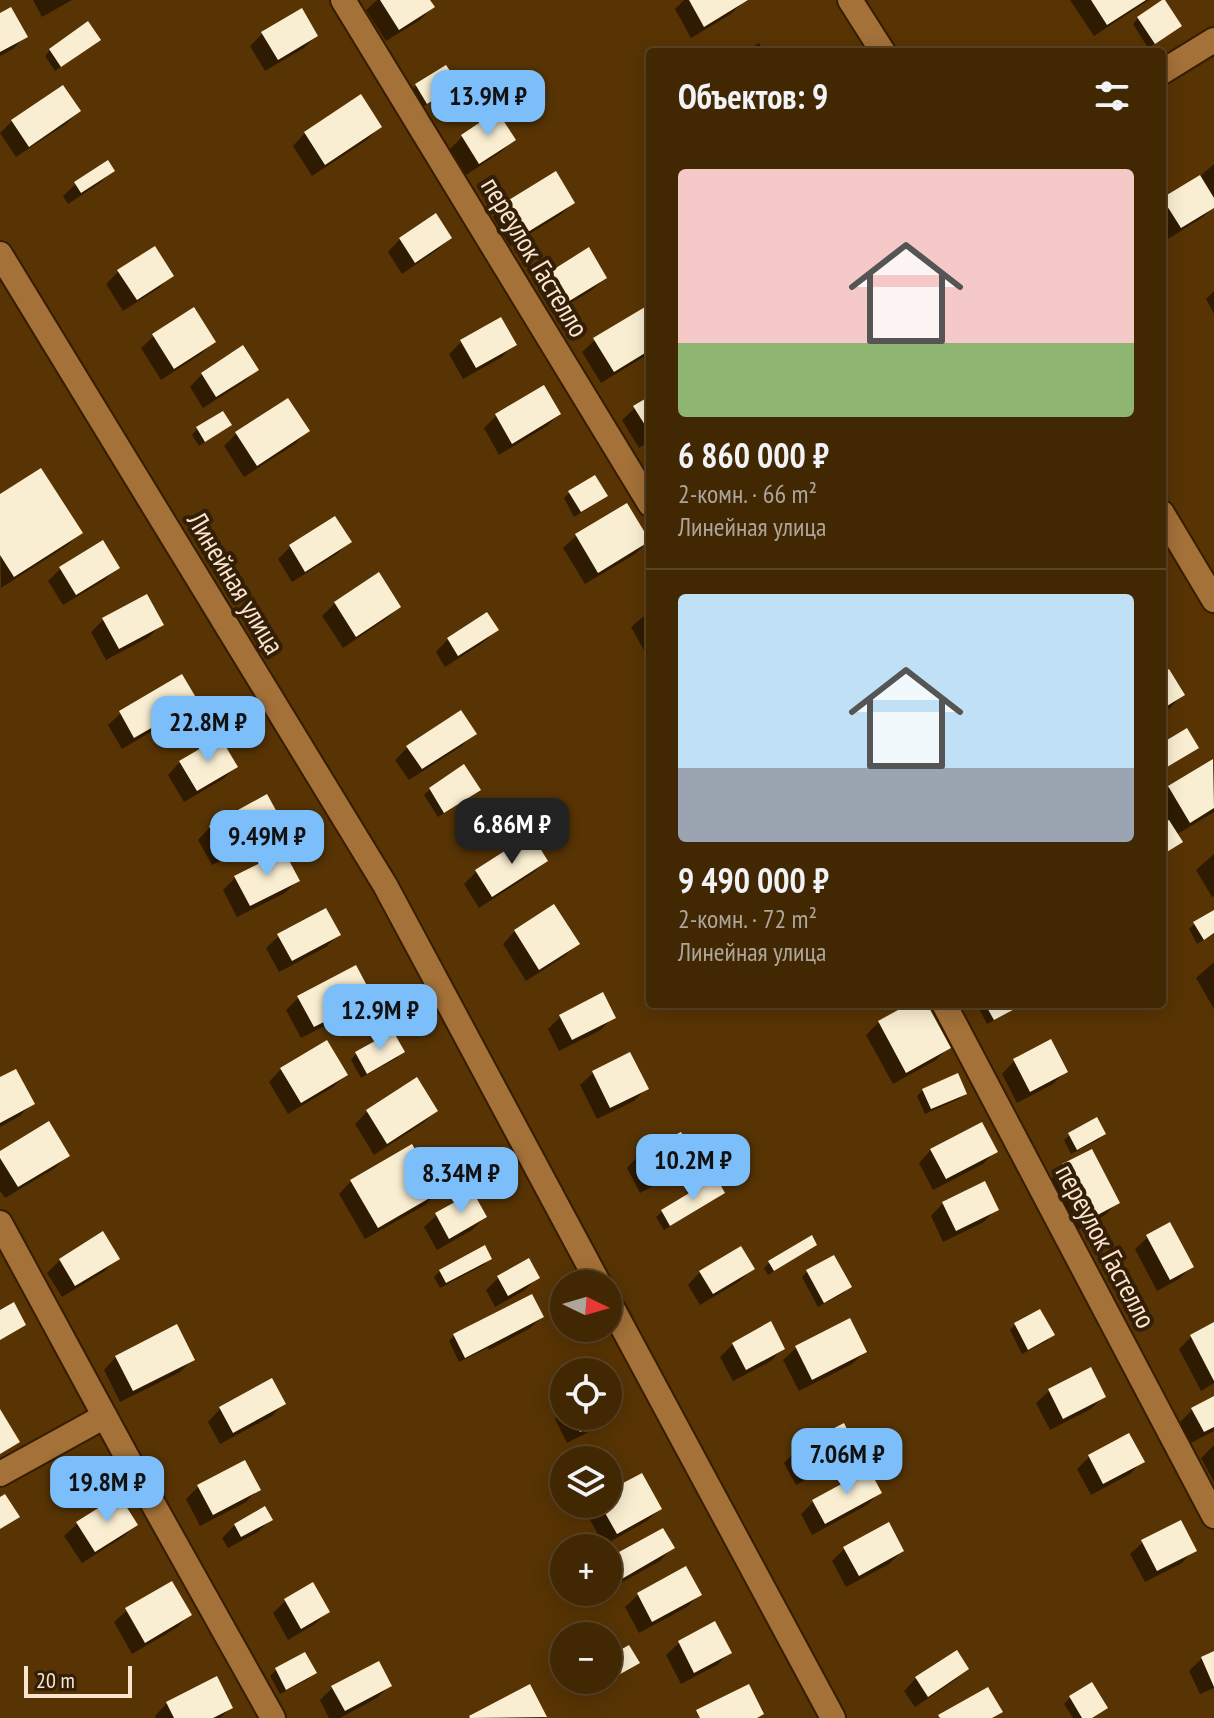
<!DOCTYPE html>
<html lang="ru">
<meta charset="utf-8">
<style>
body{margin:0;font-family:"PT Sans Narrow",sans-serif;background:#4c3312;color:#f1f3f6;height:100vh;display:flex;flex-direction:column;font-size:30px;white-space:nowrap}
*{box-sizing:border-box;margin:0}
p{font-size:26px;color:#aea59a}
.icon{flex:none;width:44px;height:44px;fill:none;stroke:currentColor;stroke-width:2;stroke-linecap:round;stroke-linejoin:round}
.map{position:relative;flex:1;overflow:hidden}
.sheet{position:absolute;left:646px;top:48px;width:520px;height:960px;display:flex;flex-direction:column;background:#422703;border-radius:8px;box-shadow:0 4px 20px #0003,0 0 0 2px #5a4425}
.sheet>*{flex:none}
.needle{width:52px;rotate:95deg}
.controls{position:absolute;left:550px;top:1270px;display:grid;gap:16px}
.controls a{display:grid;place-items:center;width:72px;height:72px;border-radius:50%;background:#422703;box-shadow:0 4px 20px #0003,0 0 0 2px #5a4425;font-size:40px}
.scale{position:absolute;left:24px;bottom:20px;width:108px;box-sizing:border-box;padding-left:8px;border:4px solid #fce5cf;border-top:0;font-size:22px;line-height:28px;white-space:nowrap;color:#fce5cf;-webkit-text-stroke:6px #331f07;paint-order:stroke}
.price{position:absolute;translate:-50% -68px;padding:0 18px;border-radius:16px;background:#7cbef9;color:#111;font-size:26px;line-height:52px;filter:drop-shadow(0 2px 4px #0008)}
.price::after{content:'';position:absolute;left:50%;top:48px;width:24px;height:18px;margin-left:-12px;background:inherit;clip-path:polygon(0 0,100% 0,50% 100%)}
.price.active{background:#222;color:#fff}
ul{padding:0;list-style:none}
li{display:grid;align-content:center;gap:16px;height:424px;padding:0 32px}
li+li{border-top:2px solid #5a4425}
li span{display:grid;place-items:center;height:248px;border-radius:8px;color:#555}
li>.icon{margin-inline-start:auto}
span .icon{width:144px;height:144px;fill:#fffc;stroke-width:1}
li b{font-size:34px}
h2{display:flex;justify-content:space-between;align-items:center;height:96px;padding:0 32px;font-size:34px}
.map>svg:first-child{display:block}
.shadow{fill:#0007}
.building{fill:#faeed2}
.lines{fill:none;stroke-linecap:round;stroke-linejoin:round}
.minor-casing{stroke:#361d00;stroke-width:28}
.minor{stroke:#a47139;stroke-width:24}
.labels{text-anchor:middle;stroke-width:8;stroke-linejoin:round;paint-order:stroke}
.street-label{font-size:28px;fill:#fce5cf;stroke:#331f07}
</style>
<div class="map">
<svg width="1214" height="1718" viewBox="0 0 1214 1718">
<rect width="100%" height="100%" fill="#583404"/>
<path class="shadow" d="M33,0H72L42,17Z
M377,0H428L433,7L420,20L386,41L366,10Z
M684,0H743L744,1L731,14L691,38L675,9Z
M1070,0H1149L1094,36Z
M0,15L25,36L13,49L0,56Z
M1138,18L1174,31L1148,48L1133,24Z
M262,34L316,36L304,48L265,71L250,46Z
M759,43L764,52H744Z
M92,45L55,71L45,56L50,50Z
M456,84L450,90L421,108L411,92L416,86Z
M79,111L66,124L16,157L0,133L12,121Z
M379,127L367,140L312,176L293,146L305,133Z
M462,137L513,140L501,152L466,175L450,149Z
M1214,164V207L1203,217L1168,239L1162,229V201L1199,177Z
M113,170L100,183L68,204L63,196L76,184Z
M555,174L573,203L560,215L510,246L493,217L505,205Z
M450,238L437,250L402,274L388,252L400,239Z
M119,271L171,275L159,288L123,311L106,284Z
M549,274L605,278L592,290L553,314L537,287Z
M1214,291V314L1206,299Z
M650,306V353L601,383L582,352L595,340Z
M500,319L514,344L502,357L463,379L449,354L461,342Z
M154,336L214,341L201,354L161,380L141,348Z
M257,370L244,382L203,408L190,387L202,374Z
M650,398V441L639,448L622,420L635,408Z
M559,414L547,426L499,455L484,428L496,416Z
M229,425L224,430L199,446L192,435L197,429Z
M307,431L295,444L244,477L224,446L236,434Z
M569,493L606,495L600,501L574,517L564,498Z
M0,497L80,533L68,545L1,588Z
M627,506L648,541L635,554L585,584L563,548L576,536Z
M349,542L337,554L292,582L278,559L290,547Z
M117,567L105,580L63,605L48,581L61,568Z
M335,603L399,607L386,619L343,648L322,616Z
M650,611V649L645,652L631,627Z
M103,620L161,625L149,637L106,660L91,632Z
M496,630L484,642L445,667L436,652L448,639Z
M1162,675L1182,695L1170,708L1162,712Z
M195,700L183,713L122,749L108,725L121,713Z
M474,733L462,746L409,780L395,760L408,747Z
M180,762L236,767L223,779L184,802L168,775Z
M1212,762L1214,765V812L1176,835L1180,842L1162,855V826L1170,822L1162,808V795L1169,787Z
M430,789L473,795L438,817L424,795Z
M280,822L268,835L212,865L198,840L210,827Z
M1214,854V896L1212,897L1196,870Z
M546,861L533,873L479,908L464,884L476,872Z
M235,878L297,881L285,893L237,917L223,890Z
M1214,912V934L1197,944L1189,929L1194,924Z
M515,931L577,944L565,956L526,981L503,944Z
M338,935L326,947L279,972L266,948L279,936Z
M1214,962V1009L1196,978Z
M370,996L358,1009L301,1038L286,1010L299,997Z
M913,1004H924L948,1048L936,1060L893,1084L866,1035L879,1022Z
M977,1004H1024L987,1024Z
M560,1017H613L601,1030L559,1051L548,1029Z
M402,1052L397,1058L361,1078L351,1060L356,1054Z
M629,1054L647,1088L634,1101L597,1119L580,1085L593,1073Z
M1014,1061L1066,1071L1053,1084L1017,1103L1002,1074Z
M281,1069L346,1075L333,1087L288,1114L269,1082Z
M0,1079L32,1103L20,1116L0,1127Z
M416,1080L436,1111L423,1123L374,1155L355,1124L367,1112Z
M923,1090L965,1093L959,1099L925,1114L917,1096Z
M1104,1134L1098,1140L1071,1154L1064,1140L1070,1135Z
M931,1150L995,1152L983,1164L933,1190L919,1163Z
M0,1153L68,1155L55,1168L5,1198L0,1191Z
M639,1155L693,1159L681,1171L640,1193L627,1168Z
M1063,1166L1118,1202L1105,1215L1078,1230L1051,1179Z
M351,1181L438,1192L425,1205L365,1239L339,1194Z
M723,1193L717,1198L664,1230L656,1217L662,1212Z
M943,1203L996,1209L984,1222L943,1242L931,1216Z
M437,1215L485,1217L472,1230L437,1250L424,1227Z
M1148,1237L1191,1267L1179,1279L1157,1291L1135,1249Z
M815,1245L809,1250L768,1275L764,1268L770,1262Z
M117,1258L105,1271L62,1297L47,1273L60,1260Z
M489,1259L484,1265L440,1288L434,1277L440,1271Z
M752,1269L740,1281L700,1305L688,1285L700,1272Z
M807,1272L849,1287L844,1293L818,1307L802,1277Z
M538,1277L525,1290L495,1307L486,1290L498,1278Z
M542,1317L529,1329L489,1350L488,1348L459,1362L449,1341L454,1336Z
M849,1321L865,1352L852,1364L799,1391L783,1360L796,1348Z
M1015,1325L1052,1335L1047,1341L1022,1354L1010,1330Z
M1214,1325V1383L1201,1391L1179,1349L1191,1337Z
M733,1344L783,1348L771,1361L733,1381L720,1357Z
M116,1357L192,1360L180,1372L120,1402L104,1370Z
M1049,1391L1103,1397L1091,1409L1050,1430L1036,1403Z
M1214,1398V1431L1191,1443L1180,1422L1192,1410Z
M284,1403L272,1416L220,1444L208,1422L220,1409Z
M608,1405L612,1414L600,1426L567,1443L555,1419L564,1409V1416H608Z
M1214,1445V1482L1201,1458Z
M855,1448L842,1461L796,1485L784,1463L797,1450Z
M1089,1457L1142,1461L1130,1474L1091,1495L1077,1469Z
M198,1487L258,1489L246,1502L200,1526L186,1499Z
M608,1493L660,1509L647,1521L604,1545L585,1511L593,1504H608Z
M879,1493L867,1505L812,1535L801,1514L813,1502Z
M118,1498L136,1525L123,1537L82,1563L64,1536L77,1524Z
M270,1520L258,1532L228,1548L222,1538L235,1525Z
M1143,1542L1194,1550L1182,1563L1145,1582L1130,1554Z
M672,1548L660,1561L608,1590L609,1560Z
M844,1549L902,1551L889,1564L846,1587L832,1561Z
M685,1569L699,1595L687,1607L639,1633L625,1607L638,1595Z
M285,1601L328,1612L315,1624L288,1640L273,1613Z
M127,1610L190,1614L178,1627L132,1654L114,1622Z
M679,1643L729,1653L717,1665L681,1684L666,1655Z
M1214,1653V1688L1200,1694L1189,1671L1202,1658Z
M304,1655L314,1673L308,1679L280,1694L270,1676L276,1670Z
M608,1659L637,1662L631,1668L601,1686L597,1680H608Z
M967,1669L954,1681L915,1707L904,1691L916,1678Z
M1092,1685L1105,1708L1092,1718H1073L1064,1704L1070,1698Z
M389,1686L377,1698L340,1718H329L320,1700L332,1688Z
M529,1687L545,1717L543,1718H469Z
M167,1703L231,1708L220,1718H156L155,1716Z"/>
<path class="building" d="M380,0H430L435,7L399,30Z
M689,0H748L704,27Z
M1091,0H1146L1107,25Z
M1162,0H1165L1182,26L1155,44L1137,17Z
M11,7L28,37L0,52V13Z
M302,8L318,36L278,60L261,32Z
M88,21L101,40L61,67L49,49Z
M446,65L459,84L427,104L415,84Z
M63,85L81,111L29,147L11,120Z
M361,94L382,127L325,165L304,132Z
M497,111L516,140L479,164L461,135Z
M108,160L115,171L81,193L74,182Z
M556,171L575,203L523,235L504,203Z
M1200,175L1214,198V208L1181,228L1162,198Z
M436,213L452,238L415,263L399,238Z
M155,246L174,276L137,300L117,270Z
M589,247L607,278L566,303L548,273Z
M650,304V350L614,372L593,338Z
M194,307L216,342L174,369L152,334Z
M501,317L517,345L476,368L460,340Z
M243,345L259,370L216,397L201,373Z
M544,385L561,414L512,444L495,414Z
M650,396V433L633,406Z
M288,398L310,431L257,466L235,432Z
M223,411L232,425L205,442L196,427Z
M41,468L83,533L14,577L0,555V494Z
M595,475L608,496L581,512L568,491Z
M627,503L650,541L598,573L575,534Z
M335,516L352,542L305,572L289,545Z
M103,540L120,568L76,595L59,567Z
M379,572L401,607L356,637L334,602Z
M147,594L164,625L119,649L102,618Z
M487,612L499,630L458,656L447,638Z
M1169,669L1185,695L1162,709V673Z
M182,674L198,701L134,738L119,711Z
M461,710L477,734L422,769L406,746Z
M1187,728L1199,748L1162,770V743Z
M220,737L238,767L197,791L179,761Z
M1213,759L1214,808L1190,823L1168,786Z
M464,764L481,790L444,813L429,788Z
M267,794L283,823L225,854L209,826Z
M1169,820L1183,842L1162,855V824Z
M531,834L548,861L492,897L475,870Z
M284,851L300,881L250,906L234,876Z
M554,904L580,944L539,970L514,930Z
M326,908L341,935L292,961L277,934Z
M1214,910V933L1204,940L1193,922Z
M356,965L373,997L314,1027L297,996Z
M603,992L616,1018L572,1040L559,1015Z
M909,1004H927L951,1048L906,1073L878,1021Z
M985,1004H1024L994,1020Z
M393,1031L405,1052L367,1074L355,1052Z
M1051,1039L1068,1072L1030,1092L1013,1059Z
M327,1040L348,1075L301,1103L280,1068Z
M630,1052L649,1089L610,1108L592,1071Z
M16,1069L35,1104L0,1123V1077Z
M958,1073L967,1094L931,1109L922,1089Z
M417,1077L438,1111L387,1144L366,1110Z
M1097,1117L1106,1134L1077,1150L1068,1133Z
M49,1121L70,1156L18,1187L0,1158V1151Z
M982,1122L998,1152L946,1179L930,1149Z
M681,1132L696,1159L653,1182L638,1154Z
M412,1144L440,1192L378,1228L350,1180Z
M1092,1149L1120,1203L1090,1219L1062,1164Z
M716,1177L725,1193L670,1226L661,1210Z
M985,1181L999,1210L956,1231L942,1202Z
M473,1192L487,1217L449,1239L435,1213Z
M1170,1222L1194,1267L1170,1280L1146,1235Z
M103,1231L120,1259L75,1286L59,1259Z
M812,1235L817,1245L774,1271L768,1261Z
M485,1245L492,1259L446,1283L439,1270Z
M741,1246L755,1269L713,1294L699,1271Z
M834,1255L852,1287L824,1303L806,1270Z
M529,1258L540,1278L508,1296L497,1276Z
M532,1294L544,1317L465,1358L453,1334Z
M14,1302L26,1325L0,1340V1310Z
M1040,1309L1055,1335L1028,1350L1014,1323Z
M850,1318L867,1352L812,1380L795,1346Z
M771,1321L785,1349L746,1370L732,1343Z
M1214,1322V1381L1190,1335Z
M177,1324L195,1360L133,1391L115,1356Z
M1091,1367L1106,1397L1063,1419L1048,1389Z
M272,1378L286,1404L233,1433L219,1407Z
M1214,1396V1427L1204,1432L1191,1408Z
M608,1401L615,1414L580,1432L572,1416H608Z
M0,1409L20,1442L0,1454Z
M844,1423L857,1449L809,1474L795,1448Z
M1129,1433L1145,1462L1103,1484L1088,1455Z
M245,1460L261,1490L213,1515L197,1485Z
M869,1469L882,1493L825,1524L812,1500Z
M642,1473L662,1509L617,1534L600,1504H608V1491Z
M5,1494L20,1517L0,1529V1497Z
M119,1495L138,1525L95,1552L76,1522Z
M265,1506L273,1520L241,1537L234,1524Z
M1181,1520L1197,1551L1157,1571L1141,1540Z
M889,1522L904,1551L859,1576L843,1547Z
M663,1528L675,1548L620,1580L608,1558Z
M686,1566L702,1595L652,1622L637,1593Z
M172,1581L192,1615L145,1643L125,1608Z
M313,1582L330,1612L301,1629L284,1599Z
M715,1621L732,1653L694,1673L678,1641Z
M629,1645L640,1663L608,1681V1657Z
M957,1650L969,1669L928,1697L915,1677Z
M1214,1651V1687L1201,1657Z
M305,1652L317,1673L286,1690L275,1668Z
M379,1661L392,1686L345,1711L331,1686Z
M217,1676L233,1708L213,1718H174L166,1702Z
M1092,1682L1108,1708L1092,1718H1082L1069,1696Z
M530,1684L547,1717L470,1718L469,1716Z
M749,1684L764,1714L757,1718H700L696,1710Z
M988,1687L1003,1712L992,1718H940L938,1715Z"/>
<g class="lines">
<g class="minor-casing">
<path id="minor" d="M343,0L650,504
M850,0L883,52
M1162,72L1214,40
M0,254L385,885L599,1284
M1162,513L1214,600
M944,1004L1214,1516
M0,1223L128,1459L273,1718
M608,1300L833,1718
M0,1474L105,1416"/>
</g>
<use href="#minor" class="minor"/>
</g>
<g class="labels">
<g class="street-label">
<text transform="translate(535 257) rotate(59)" y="10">переулок Гастелло</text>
<text transform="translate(236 583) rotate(59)" y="10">Линейная улица</text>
<text transform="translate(1106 1246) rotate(62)" y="10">переулок Гастелло</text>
</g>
</g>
</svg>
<div class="controls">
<a><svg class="needle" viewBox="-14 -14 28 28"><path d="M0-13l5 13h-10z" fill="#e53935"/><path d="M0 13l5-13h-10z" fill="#aea59a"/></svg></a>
<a><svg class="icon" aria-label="locate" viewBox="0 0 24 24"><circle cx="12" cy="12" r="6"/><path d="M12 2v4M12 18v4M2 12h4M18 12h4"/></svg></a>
<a><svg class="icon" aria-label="layers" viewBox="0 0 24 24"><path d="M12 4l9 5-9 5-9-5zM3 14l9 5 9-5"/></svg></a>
<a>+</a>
<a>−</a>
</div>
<div class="scale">20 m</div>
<b class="price" style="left:488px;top:138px">13.9M ₽</b>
<b class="price" style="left:208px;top:764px">22.8M ₽</b>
<b class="price active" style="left:512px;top:866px">6.86M ₽</b>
<b class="price" style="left:267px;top:878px">9.49M ₽</b>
<b class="price" style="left:380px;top:1052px">12.9M ₽</b>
<b class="price" style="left:693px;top:1202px">10.2M ₽</b>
<b class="price" style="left:461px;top:1215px">8.34M ₽</b>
<b class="price" style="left:847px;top:1496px">7.06M ₽</b>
<b class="price" style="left:107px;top:1524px">19.8M ₽</b>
<section class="sheet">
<h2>Объектов: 9<svg class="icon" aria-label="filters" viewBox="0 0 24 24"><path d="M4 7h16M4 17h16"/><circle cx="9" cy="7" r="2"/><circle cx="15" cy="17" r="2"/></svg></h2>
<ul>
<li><span style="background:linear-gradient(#f6c9c9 70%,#8fb573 0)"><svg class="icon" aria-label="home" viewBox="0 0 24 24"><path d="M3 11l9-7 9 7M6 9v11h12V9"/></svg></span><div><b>6 860 000 ₽</b><p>2-комн. · 66 m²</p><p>Линейная улица</p></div></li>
<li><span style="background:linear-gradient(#bfe0f5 70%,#9aa5b1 0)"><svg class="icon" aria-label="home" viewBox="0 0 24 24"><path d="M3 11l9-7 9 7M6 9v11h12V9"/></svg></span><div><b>9 490 000 ₽</b><p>2-комн. · 72 m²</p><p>Линейная улица</p></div></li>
</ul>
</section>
</div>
